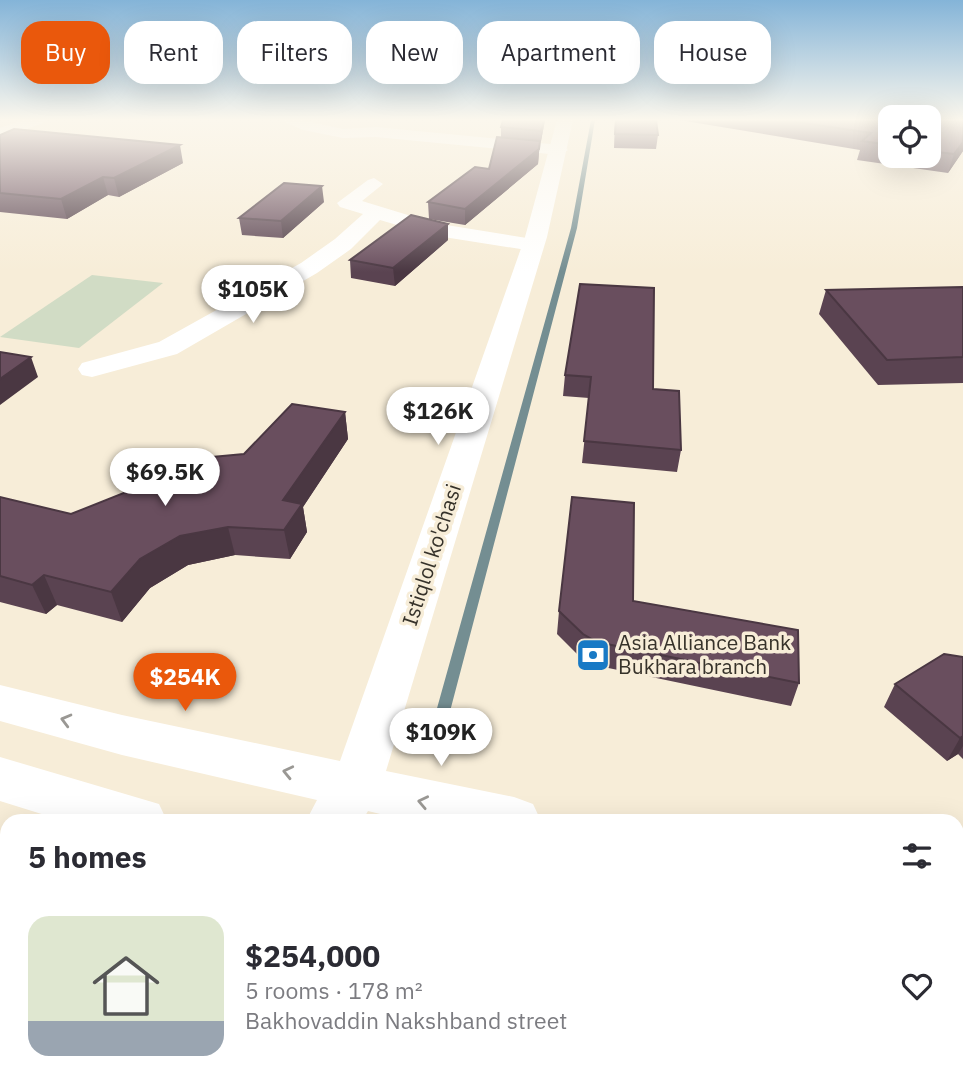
<!DOCTYPE html>
<meta charset="utf-8">
<style>
body{margin:0;font-family:"IBM Plex Sans",sans-serif;background:#f2f2f3;color:#2b2b33;height:100vh;display:flex;flex-direction:column;font-size:26px;white-space:nowrap}
*{box-sizing:border-box;margin:0}
p{font-size:23px;color:#7c7c81}
.icon{flex:none;width:38px;height:38px;fill:none;stroke:currentColor;stroke-width:2;stroke-linecap:round;stroke-linejoin:round}
.map{position:relative;flex:1;overflow:hidden}
.details{position:absolute;left:0px;top:814px;width:964px;height:275px;display:flex;flex-direction:column;background:#fff;border-radius:21px 21px 0 0;box-shadow:0 7px 28px #0002}
.details>*{flex:none}
.guide{position:absolute;left:21px;top:21px;width:922px;height:63px;display:flex;gap:14px}
.buttons{position:absolute;left:878px;top:105px;display:grid;gap:14px}
.buttons a{display:grid;place-items:center;width:63px;height:63px;border-radius:14px;background:#fff;box-shadow:0 7px 28px #0002;font-size:35px}
.price{position:absolute;translate:-50% -60px;padding:0 16px;border-radius:24px;background:#fff;color:#222;font-size:23px;line-height:46px;filter:drop-shadow(0 2px 4px #0008)}
.price::after{content:'';position:absolute;left:50%;top:42px;width:21px;height:16px;margin-left:-10px;background:inherit;clip-path:polygon(0 0,100% 0,50% 100%)}
.price.current{background:#ea580c;color:#fff}
ul{padding:0;list-style:none}
li{display:flex;align-items:center;gap:21px;height:175px;padding:0 28px}
li+li{border-top:2px solid #e1e1e2}
li span{display:grid;place-items:center;flex:none;width:196px;height:140px;border-radius:21px;color:#555}
li>.icon{margin-inline-start:auto}
span .icon{width:84px;height:84px;fill:#fffc;stroke-width:1}
li b{font-size:30px}
h2{display:flex;justify-content:space-between;align-items:center;height:84px;padding:0 28px;font-size:30px}
.chip{padding:0 24px;border-radius:21px;background:#fff;box-shadow:0 7px 28px #0002;font-size:24px;line-height:63px}
.chip.current{background:#ea580c;color:#fff}
.map>svg:first-child{display:block}
.green{fill:#d1dcc5}
.lines{fill:none;stroke-linecap:round;stroke-linejoin:round}
.stream{fill:#748e92;fill-rule:evenodd}
.minor{fill:#fff;fill-rule:evenodd}
.tertiary{fill:#fff;fill-rule:evenodd}
.secondary{fill:#fff;fill-rule:evenodd}
.wall{fill:#5a4351}
.shaded-wall{fill:#4a3742}
.building{fill:#694e5e;stroke:#4a3742;stroke-width:2}
.oneway{stroke:#9a9894}
.labels{text-anchor:middle;stroke-width:7;stroke-linejoin:round;paint-order:stroke}
.street-label{font-size:21px;fill:#36322a;stroke:#f7edd8}
.poi-label{font-size:21px;fill:#36322a;stroke:#f7edd8;text-anchor:start}
</style>
<div class="map">
<svg width="963" height="1088" viewBox="0 0 963 1088">
<rect width="100%" height="100%" fill="#f7edd8"/>
<path class="green" d="M92,275L163,283L79,348L0,337Z"/>
<g class="lines">
<path class="stream" d="M591,120H595L577,228L448,719L446,723L441,724L436,723L434,719L571,228Z"/>
<path class="minor" d="M280,120H302L343,129L376,127L560,145L568,150L560,155L376,137L343,138L303,130Z
M374,178L383,184L362,201L434,223L533,239L541,240L544,245L541,250L533,251L431,235L380,220L351,249L317,273L177,354L92,377L82,375L78,369L82,363L159,342L301,263L335,239L363,214L340,207L337,203L368,180Z"/>
<path class="tertiary" d="M23,120H45L43,123L0,139V128Z"/>
<path class="secondary" d="M557,120H573L547,237L386,771L514,797L533,804L541,821H409L368,811L362,821H306L317,800L122,755L0,721V685L122,715L340,761L525,237Z
M0,757L159,804L167,821H64L0,801Z
M957,896L963,897V955L957,954Z
M957,1017L963,1018V1084L954,1082H957Z
M99,1082H169L166,1088H96Z
M303,1082H373L370,1088H300Z"/>
</g>
<path class="wall" d="M545,120L541,141L501,137V127Z
M615,120H656L658,135L656,149L614,148Z
M679,120H891V156H929V120H963V151L948,173L857,160L860,150Z
M0,135L183,163L119,197L108,195L67,219L0,212Z
M540,141L538,164L465,225L429,219L428,202Z
M324,202L283,238L242,235L239,218Z
M448,240L395,286L351,278L350,260Z
M580,284L653,389L681,450L677,472L582,463L589,398L563,396L565,375Z
M963,287V383L878,385L819,314L826,290Z
M345,412L348,439L303,507L307,532L290,559L235,555L188,565L150,588L122,622L57,605L46,614L0,602V497L71,514L131,490L127,476L244,454Z
M633,601L799,683L791,706L594,665L580,657L557,634L559,611Z
M963,657V759L958,754L947,761L884,707L895,684Z"/>
<path class="shaded-wall" d="M544,120H545L541,141V131Z
M540,141L538,164L465,225V209Z
M963,142V151L948,173L954,154Z
M180,145L183,163L119,197L114,178Z
M103,177L108,195L67,219L61,199Z
M322,186L324,202L283,238L281,221Z
M448,224V240L395,286L393,268Z
M31,357L38,377L0,405V379Z
M345,412L348,439L303,507L307,532L290,559L284,530L283,500Z
M228,527L235,555L188,565L150,588L122,622L111,592L140,559L180,536Z
M44,575L57,605L46,614L32,585Z
M963,736V746L958,754L947,761L960,738Z"/>
<path class="building" d="M503,120H544L541,131L501,127Z
M616,120H656L658,135L615,134Z
M784,120H891V145L862,141L871,133Z
M929,120L963,121V142L954,154L929,151Z
M14,129L180,145L114,178L103,177L61,199L0,193V135Z
M497,137L540,141L539,149L465,209L428,202L475,167L489,169Z
M284,183L322,186L281,221L239,218Z
M411,215L448,224L393,268L350,260Z
M580,284L654,288L653,389L679,391L681,450L584,441L591,377L565,375Z
M963,287V357L887,360L826,290Z
M0,352L31,357L0,379Z
M292,404L345,412L283,500L302,504L284,530L228,527L180,536L140,559L111,592L44,575L32,585L0,576V497L71,514L139,487L127,476L154,467L201,458L244,454Z
M572,497L634,503L633,601L798,630L799,683L597,642L583,634L559,611Z
M944,654L963,657V736L960,738L895,684Z"/>
<defs><path id="oneway-chevron" d="M-2-3.5L2.5 0L-2 3.5" fill="none" stroke-width="1.6" stroke-linecap="round" stroke-linejoin="round" transform="scale(1.75)"/></defs>
<g class="oneway">
<use href="#oneway-chevron" transform="translate(66 720) rotate(-165)"/>
<use href="#oneway-chevron" transform="translate(288 772) rotate(-167)"/>
<use href="#oneway-chevron" transform="translate(423 802) rotate(-168)"/>
</g>
<linearGradient id="sky" x2="0" y2="1"><stop stop-color="#84b4d8"/><stop offset="0.44" stop-color="#fbf7ed"/><stop offset="1" stop-color="#fbf7ed" stop-opacity="0"/></linearGradient>
<rect width="963" height="272" fill="url(#sky)"/>
<defs>
<g id="bank-square" transform="scale(1.75)"><rect x="-9" y="-9" width="18" height="18" rx="4" fill="#1879c5" stroke="#f7edd8"/><path d="M-6-4H6V4H-6ZM0-2.3a2.3 2.3 0 1 0 0 4.6a2.3 2.3 0 1 0 0-4.6Z" fill="#fff"/></g>
</defs>
<g fill-rule="evenodd">
<use href="#bank-square" x="593" y="655"/>
</g>
<g class="labels">
<g class="street-label">
<text transform="translate(432 555) rotate(-72)" y="7">Istiqlol ko'chasi</text>
</g>
<g class="poi-label">
<text x="618" y="650">Asia Alliance Bank<tspan x="618" dy="24">Bukhara branch</tspan></text>
</g>
</g>
</svg>
<div class="buttons">
<a><svg class="icon" aria-label="locate" viewBox="0 0 24 24"><circle cx="12" cy="12" r="6"/><path d="M12 2v4M12 18v4M2 12h4M18 12h4"/></svg></a>
</div>
<b class="price" style="left:253px;top:325px">$105K</b>
<b class="price" style="left:438px;top:447px">$126K</b>
<b class="price" style="left:165px;top:508px">$69.5K</b>
<b class="price current" style="left:185px;top:713px">$254K</b>
<b class="price" style="left:441px;top:768px">$109K</b>
<div class="guide">
<a class="chip current">Buy</a>
<a class="chip">Rent</a>
<a class="chip">Filters</a>
<a class="chip">New</a>
<a class="chip">Apartment</a>
<a class="chip">House</a>
</div>
<section class="details">
<h2>5 homes<svg class="icon" aria-label="filters" viewBox="0 0 24 24"><path d="M4 7h16M4 17h16"/><circle cx="9" cy="7" r="2"/><circle cx="15" cy="17" r="2"/></svg></h2>
<ul>
<li><span style="background:linear-gradient(#dfe7d0 75%,#9aa5b1 0)"><svg class="icon" aria-label="home" viewBox="0 0 24 24"><path d="M3 11l9-7 9 7M6 9v11h12V9"/></svg></span><div><b>$254,000</b><p>5 rooms · 178 m²</p><p>Bakhovaddin Nakshband street</p></div><svg class="icon" aria-label="heart" viewBox="0 0 24 24"><path d="M12 20l-8-8c-3-5 5-10 8-4 3-6 11-1 8 4z"/></svg></li>
</ul>
</section>
</div>
